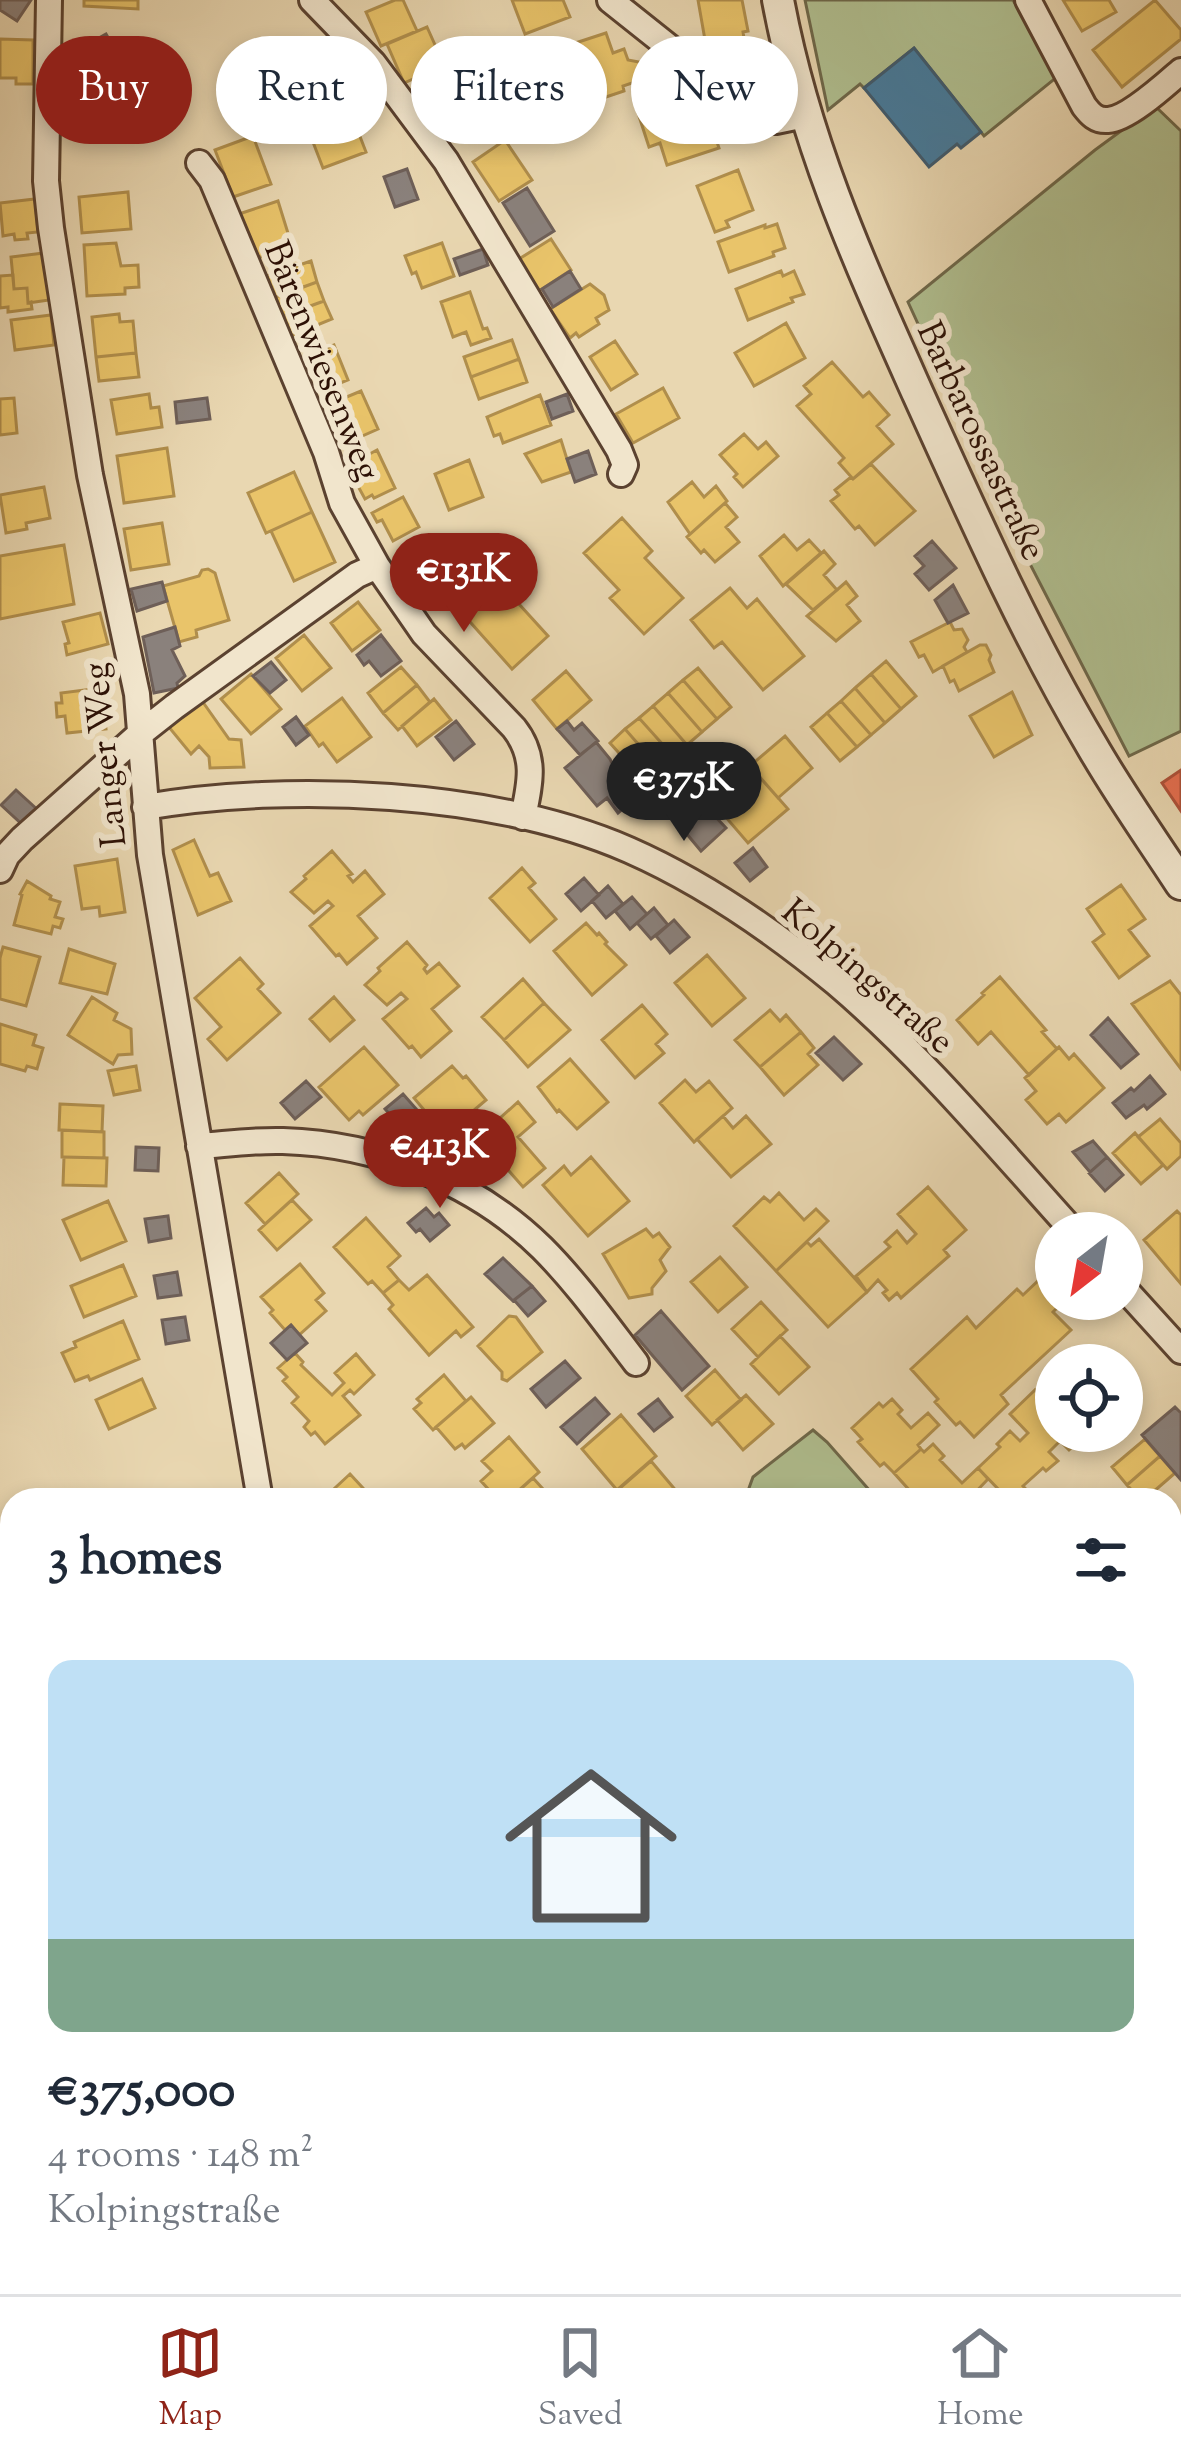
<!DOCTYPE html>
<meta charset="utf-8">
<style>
body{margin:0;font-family:"Sorts Mill Goudy",serif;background:#f2f2f3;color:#1f2937;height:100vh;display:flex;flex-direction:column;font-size:45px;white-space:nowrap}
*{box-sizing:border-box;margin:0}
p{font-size:39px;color:#747a83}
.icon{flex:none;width:66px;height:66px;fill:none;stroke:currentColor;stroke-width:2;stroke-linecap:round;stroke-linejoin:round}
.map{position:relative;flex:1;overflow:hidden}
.drawer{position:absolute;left:0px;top:1488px;width:1182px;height:807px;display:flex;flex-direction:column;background:#fff;border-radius:36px 36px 0 0;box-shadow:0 6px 18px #0003}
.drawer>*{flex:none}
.guide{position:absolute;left:36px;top:36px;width:1110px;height:108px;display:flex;gap:24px}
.needle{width:78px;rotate:211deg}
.fabs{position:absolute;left:1035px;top:1212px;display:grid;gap:24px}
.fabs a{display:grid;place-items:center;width:108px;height:108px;border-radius:50%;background:#fff;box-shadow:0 6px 18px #0003;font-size:60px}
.price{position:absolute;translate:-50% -102px;padding:0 27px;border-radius:42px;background:#8f2418;color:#fff;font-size:39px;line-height:78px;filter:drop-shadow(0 3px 6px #0008)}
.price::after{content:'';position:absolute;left:50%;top:72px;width:36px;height:27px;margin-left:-18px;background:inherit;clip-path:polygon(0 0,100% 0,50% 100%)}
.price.on{background:#222;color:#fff}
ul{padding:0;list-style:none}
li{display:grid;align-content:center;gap:24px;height:636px;padding:0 48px}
li span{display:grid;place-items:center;height:372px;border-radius:24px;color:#555}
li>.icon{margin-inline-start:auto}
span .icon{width:216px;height:216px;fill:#fffc;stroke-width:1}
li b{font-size:51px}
h2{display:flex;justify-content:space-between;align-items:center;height:144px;padding:0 48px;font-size:51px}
.chip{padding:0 42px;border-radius:54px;background:#fff;box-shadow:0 6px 18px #0003;font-size:42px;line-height:108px}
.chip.on{background:#8f2418;color:#fff}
.menu{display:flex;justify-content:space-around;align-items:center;height:168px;border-top:3px solid #e0e1e3;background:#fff;font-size:33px;color:#747a83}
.menu a{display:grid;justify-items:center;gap:6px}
.menu .on{color:#8f2418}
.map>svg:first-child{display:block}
.green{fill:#b0bf90;stroke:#6e684a;stroke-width:3}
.homes{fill:#e9c46a;stroke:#b08e4c;stroke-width:3}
.shops{fill:#e76f51;stroke:#af523a;stroke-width:3}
.public{fill:#457b9d;stroke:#3e5b6f;stroke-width:3}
.industry{fill:#8a817c;stroke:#6e5f58;stroke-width:3}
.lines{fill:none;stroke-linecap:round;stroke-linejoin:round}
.minor-casing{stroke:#5b4230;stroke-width:30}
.tertiary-casing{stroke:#5b4230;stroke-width:36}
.minor{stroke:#f1e5cc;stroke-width:24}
.tertiary{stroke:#f1e5cc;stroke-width:30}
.labels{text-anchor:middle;stroke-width:12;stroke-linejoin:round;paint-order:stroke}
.street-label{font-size:36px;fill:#2c1005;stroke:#f1e5cc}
</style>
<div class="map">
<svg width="1181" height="2294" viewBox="0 0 1181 2294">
<rect width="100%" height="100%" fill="#e9d7b1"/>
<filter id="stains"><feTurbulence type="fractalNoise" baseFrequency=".00167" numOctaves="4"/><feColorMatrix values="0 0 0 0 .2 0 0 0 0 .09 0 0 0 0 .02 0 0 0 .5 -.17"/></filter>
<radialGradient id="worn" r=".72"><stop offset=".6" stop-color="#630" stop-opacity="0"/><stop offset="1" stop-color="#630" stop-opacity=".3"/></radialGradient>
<path class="green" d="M805,0H1013L1057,77L984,136L914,48L864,88L860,84L828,110Z
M1155,106L1181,131V731L1129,756L1011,527L908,302L1095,150Z
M813,1430L827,1442L878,1500H757L749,1488L753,1477Z"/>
<path class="homes" d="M84,0H138V9L84,6Z
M395,0H403L417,31L381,46L366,12Z
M512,0H563L570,17L525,34Z
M742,0L748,31L743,32L746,50L708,57L698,0Z
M1063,0H1109L1116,12L1082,31Z
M1155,0L1181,30V39L1122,87L1093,50Z
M427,27L444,65L404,83L387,44Z
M606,33L613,53L624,49L628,60L639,62L641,71L635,82L623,86L624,91L588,103L582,87L573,90L568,76L559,79L553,61L566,57L563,47Z
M0,39L33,40V84H16V78H0Z
M291,40L297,58L294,59L298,72L263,83L257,66L249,70L244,56Z
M341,73L350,103L325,112L328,122L298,133L286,98L303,92L302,88Z
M98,76L143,78L139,137L96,135L97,116H86L88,80L98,81Z
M448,85L473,121L456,133L448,121L436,129L417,101L436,88L439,92Z
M681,93L691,124L709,118L719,148L667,165L660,143L649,147L636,107Z
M354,121L366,152L323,168L311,137Z
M253,136L271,184L233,197L215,150Z
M505,140L532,180L499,201L473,162Z
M738,170L753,210L726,221L729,227L715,232L697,186Z
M128,192L131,229L82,233L79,197Z
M35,199L38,232L27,233L28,239L15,240L14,234L3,236L0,203Z
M278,201L292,246L255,259L239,214Z
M777,224L785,248L773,252L774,256L729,272L718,242L765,225V228Z
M551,239L571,270L539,291L519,259Z
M116,243L121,266L138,265L139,287L125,288V294L87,296L84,245Z
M442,243L454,276L422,288L416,272L412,274L405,256Z
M44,253L49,300L28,303L27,288L14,289L11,257Z
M311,261L317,282L273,298L267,276Z
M781,271L783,276L794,271L804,294L791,298L793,302L748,320L736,289Z
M13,275L14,289L27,288L28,303L31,302L32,309L8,312V307L0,308V276Z
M317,282L324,301L280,317L273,298Z
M590,284L604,295L609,310L596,318L599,324L579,337L576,333L570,338L550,309Z
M470,292L483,329L487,328L491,338L471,345L466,332L453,337L441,302Z
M324,301L332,319L288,337L280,317Z
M119,314L120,322L133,321L136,353L96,357L92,317Z
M51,315L54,345L15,350L11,320Z
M786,323L805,358L754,386L735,353Z
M512,340L519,359L471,377L464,357Z
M615,341L637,374L611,390L590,357Z
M334,345L348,380L320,391L305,356Z
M136,353L139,377L99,381L96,357Z
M519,359L527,382L479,399L471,377Z
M832,362L863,397L869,392L889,415L877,426L893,444L853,479L839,463L844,458L797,406L811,394L804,386Z
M663,388L679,418L633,443L616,414Z
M361,391L378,429L344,444L327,405Z
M149,394L151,408L159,407L162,427L117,434L111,400Z
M540,395L551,425L503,443L500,434L494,436L487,417Z
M14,398L17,433L0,435V399Z
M744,434L758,449L766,442L778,456L743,487L734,477L737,474L720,455Z
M561,440L571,472L542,482L525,454Z
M167,448L174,496L124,503L117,456Z
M377,450L395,488L374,498L372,495L365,499L347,466Z
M469,460L483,497L449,510L435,474Z
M871,464L915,511L875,545L859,526L855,529L831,501L839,495L835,490L851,477L853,479Z
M294,472L312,512L266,533L248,493Z
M692,482L704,497L716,486L727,501L690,534L668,502Z
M44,487L50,518L26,523L27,529L6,533L0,495Z
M403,497L419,527L393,541L382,520L377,522L372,513Z
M725,503L737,517L726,527L739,542L715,562L704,550L701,553L687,537Z
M312,512L335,562L294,581L271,531Z
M622,518L652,551L645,558L683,598L644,634L610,598L619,590L584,553Z
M162,523L169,564L131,570L124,529Z
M784,535L797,550L809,540L821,553L783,586L760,556Z
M64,545L74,604L0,619V556Z
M439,551L462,583L428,606L418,591L424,587L411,570Z
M824,551L835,564L824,575L837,590L813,610L786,584Z
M208,569L215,573L229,620L196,630L197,637L179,642L163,586L199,576L202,570Z
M499,582L548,636L512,669L463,614Z
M846,582L857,596L847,605L860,621L836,641L807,616Z
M730,588L747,608L757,599L804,656L763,690L722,642L714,648L691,620Z
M358,602L380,630L352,651L331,623Z
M100,613L108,644L67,655L65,644L69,643L63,622Z
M950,622L954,630L962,629L968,640L964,647L967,652L933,672L924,655L919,657L911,642Z
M304,635L331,668L302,691L276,658Z
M980,645H986L991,655L989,660L994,672L959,691L954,680L950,682L943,666Z
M886,661L916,696L901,709L871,674Z
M401,667L417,685L383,713L368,693Z
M698,668L731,707L717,719L683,680Z
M566,671L591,700L557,729L533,700Z
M251,674L281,709L251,734L221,699Z
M871,674L901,709L885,723L855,688Z
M683,680L717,719L702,732L668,693Z
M417,685L430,702L398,730L383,713Z
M101,688L106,729L67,733L65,716L57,717L56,703H62L61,693Z
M855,688L885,723L871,735L841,701Z
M1012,692L1032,735L994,757L970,716Z
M668,693L702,732L687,745L653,706Z
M200,698L229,739L241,740L244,767L210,768L209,757L199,746L191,754L168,726Z
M342,698L371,737L337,762L323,743L319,746L305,726Z
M434,699L451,720L417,746L402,726Z
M841,701L871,735L857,747L827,713Z
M653,706L687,745L674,757L639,718Z
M827,713L857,747L840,761L811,727Z
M639,718L674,757L660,769L625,729Z
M625,729L660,769L645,782L610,743Z
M785,736L812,768L778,798L750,766Z
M750,766L788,809L748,843L711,800Z
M194,840L210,876L218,873L231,901L198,915L173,850Z
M332,851L352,874L348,876L353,882L365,871L384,894L358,916L377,938L347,964L339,954L336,956L310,926L333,906L328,901L314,913L291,892L306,879L304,876Z
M117,859L125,912L100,916L99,907L82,909L75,866Z
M522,868L535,883L529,888L556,919L530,942L490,898Z
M27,881L51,896L50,899L60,902L55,917L63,919L60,928L53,926L51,934L14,925L22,895L20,894Z
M1121,885L1145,919L1129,930L1149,956L1119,978L1093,942L1104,934L1087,909Z
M586,923L597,935L599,933L607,942L605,944L626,965L592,995L554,951Z
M407,942L427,965L424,969L427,973L439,963L459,986L432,1009L451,1031L421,1057L412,1046L409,1048L383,1019L407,999L401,993L387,1005L365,985L380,971L378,968Z
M3,947L40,957L26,1006L0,999V958Z
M69,949L115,964L107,994L60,983Z
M707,955L745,998L712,1026L675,983Z
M240,958L263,984L258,989L280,1013L227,1060L208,1039L221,1027L195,998Z
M1000,977L1046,1030L1042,1032L1057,1049L1029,1075L991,1032L978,1044L957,1020L984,995L982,993Z
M523,979L544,1003L504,1040L482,1017Z
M1170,981L1181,995V1069L1132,1004Z
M92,997L117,1013L114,1020L131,1029L132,1054L118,1055L113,1064L68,1035Z
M334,997L354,1020L330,1041L310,1019Z
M544,1003L570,1030L528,1067L504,1040Z
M642,1005L667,1034L656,1044L664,1053L635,1078L602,1040Z
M770,1010L780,1021L786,1015L801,1032L760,1067L735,1040Z
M0,1024L36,1035L33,1045L43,1048L37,1069L27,1066L25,1071L0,1064Z
M801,1032L814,1048L808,1054L818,1065L784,1095L760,1067Z
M364,1047L398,1085L363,1115L359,1111L349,1120L319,1087Z
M1059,1047L1069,1059L1074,1054L1104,1088L1066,1122L1059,1114L1047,1124L1026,1100L1036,1091L1025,1078Z
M570,1059L608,1102L577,1129L559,1110L557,1112L538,1087Z
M136,1066L140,1090L114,1095L108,1071Z
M452,1066L463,1078L466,1076L486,1100L445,1135L414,1098Z
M685,1080L696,1092L709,1081L732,1108L694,1142L660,1103Z
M518,1102L535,1122L518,1137L545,1168L523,1187L488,1147L480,1154L464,1134L483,1118L491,1126Z
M60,1104L103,1106L102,1132L59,1130Z
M723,1116L733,1128L746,1116L771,1144L731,1177L697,1139Z
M1160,1119L1181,1143V1156L1167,1169L1138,1137Z
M62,1130L104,1132V1158L62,1157Z
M1135,1133L1163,1165L1141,1184L1113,1153Z
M64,1157L107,1158L106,1186L63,1185Z
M591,1157L629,1201L588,1236L543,1185L564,1166L571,1175Z
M279,1173L298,1194L265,1224L246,1203Z
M928,1187L966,1230L944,1250L949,1256L901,1298L897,1293L889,1300L883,1293L887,1290L878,1280L867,1292L856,1276L890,1247L885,1242L897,1231L907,1243L916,1234L898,1214Z
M779,1193L804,1220L816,1209L828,1221L776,1271L734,1226L764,1197L770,1202Z
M292,1200L311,1220L277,1250L259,1230Z
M108,1201L126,1241L81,1260L63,1220Z
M1177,1211L1181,1215V1284L1144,1240Z
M366,1218L400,1256L388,1267L399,1280L383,1293L372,1281L368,1284L334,1247Z
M646,1229L653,1237L659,1233L670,1247L660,1260L666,1271L652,1288V1294L629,1298L603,1254Z
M819,1239L867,1292L828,1327L776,1271L807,1242L811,1246Z
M720,1257L747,1287L718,1312L691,1282Z
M300,1264L324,1293L316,1300L326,1311L299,1335L291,1325L285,1330L270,1313L273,1310L261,1297Z
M123,1265L136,1296L84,1317L71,1286Z
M427,1275L473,1327L461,1337L456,1331L429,1355L389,1309L393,1305L383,1293L399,1280L409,1290Z
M1040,1279L1062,1303L1053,1312L1071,1330L1001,1395L1008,1404L974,1437L960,1422L956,1425L935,1402L938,1399L911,1369L967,1317L976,1328L1017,1289L1023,1295Z
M761,1302L787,1330L758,1357L732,1329Z
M509,1316L516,1317L542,1352L507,1381L502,1379V1372L478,1346Z
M123,1321L139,1359L90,1380L88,1376L75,1381L62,1353L76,1347L74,1342Z
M780,1336L809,1367L779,1394L751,1364Z
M295,1353L303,1362L301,1365L332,1395L344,1383L335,1373L356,1354L374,1375L354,1394L350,1390L343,1396L360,1415L325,1444L315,1432L311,1435L304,1427L309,1421L292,1403L298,1397L283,1381L287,1377L278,1368Z
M715,1370L741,1400L712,1425L686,1396Z
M444,1375L466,1401L433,1430L414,1409L421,1403L417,1399Z
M142,1379L155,1408L109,1429L96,1400Z
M1035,1390L1042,1398L1045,1395L1056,1407V1431H1079L1084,1436L1069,1450L1060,1441L1049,1452L1058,1461L1046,1471L1043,1468L1023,1486L1036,1500H1015L1006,1491L1003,1494L978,1468L1000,1447L997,1444L1010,1431L1020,1441L1028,1433L1010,1414Z
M746,1395L773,1424L743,1450L717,1420Z
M471,1397L494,1423L465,1448L462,1444L455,1449L436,1427Z
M892,1399L902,1410L898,1414L911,1428L928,1413L939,1425L918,1445L921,1449L894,1473L884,1463L880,1466L858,1442L862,1439L852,1428L879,1403L883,1407Z
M621,1415L656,1456L617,1490L582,1449Z
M509,1437L539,1472L508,1500H498L481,1481L492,1471L482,1461Z
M1145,1439L1160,1456L1127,1485L1112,1467Z
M933,1444L944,1456L940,1460L962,1483L978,1468L988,1479L968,1500H912L908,1495L911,1492L894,1473L921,1449L924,1452Z
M1160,1456L1175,1473L1144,1500H1141L1127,1485Z
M651,1461L683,1499L682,1500H630L620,1488Z
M350,1474L374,1500H322Z
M533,1478L553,1500H508Z
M1181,1685V1752L1178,1748L1173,1752L1170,1749L1173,1743L1170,1739V1695Z
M1170,1868L1181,1880V1908L1170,1917Z
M1181,2184V2234L1179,2236L1170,2226V2193Z
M437,2283H492L495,2286L499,2283H508L517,2294H439L433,2286Z
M815,2283H886L892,2290L887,2294H806L805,2292Z
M1060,2283H1092L1102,2294H1069Z"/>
<path class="shops" d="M1181,770V811L1162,783Z"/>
<path class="public" d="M914,48L981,132L961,148L957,144L929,167L864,88Z"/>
<path class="industry" d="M0,0H31L17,21L0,10Z
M106,34L117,53L98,63L88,44Z
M340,45L347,65L328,72L320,52Z
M354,62L366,77L346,91L341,73L330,78L328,72Z
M407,169L418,199L395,207L384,177Z
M527,188L554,231L530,246L503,203Z
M483,249L488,265L460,275L454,259Z
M570,271L581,289L553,307L542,289Z
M567,394L573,411L552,419L546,402Z
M207,398L210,419L177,423L175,402Z
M588,451L596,474L575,482L567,459Z
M932,541L956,568L929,590L915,574L924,566L915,556Z
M162,582L167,601L137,611L131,589Z
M953,585L968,613L948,623L935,600Z
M175,627L180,646L172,650L185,676L177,683L178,688L154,693L143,637Z
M381,635L401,661L381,676L369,661L364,665L357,655Z
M271,662L286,680L270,693L253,676Z
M296,717L309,735L296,745L283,727Z
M456,721L474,744L454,760L436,737Z
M567,721L574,730L582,723L598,741L580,755L557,729Z
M596,742L610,759L621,782L635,798L618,813L607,798L597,806L565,768Z
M16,790L39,811L25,827L1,805Z
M695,795L726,828L701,851L686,833L692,827L678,810Z
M753,848L767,867L750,881L735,863Z
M584,878L599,895L581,911L566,894Z
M608,886L623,904L606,918L592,901Z
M632,897L647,914L630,929L615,911Z
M654,908L668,925L651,939L637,923Z
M674,920L689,937L670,953L656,936Z
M1108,1018L1138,1054L1121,1068L1091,1035Z
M834,1037L861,1064L843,1080L816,1053Z
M1150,1076L1165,1094L1147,1109L1144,1105L1126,1118L1113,1103L1131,1088L1134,1091Z
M306,1081L321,1097L295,1119L281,1103Z
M403,1094L418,1111L400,1126L385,1109Z
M1093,1141L1107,1157L1090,1172L1073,1152Z
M136,1147L159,1148L158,1171L135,1170Z
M1107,1157L1123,1175L1105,1191L1089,1173Z
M426,1208L434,1217L439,1213L449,1225L430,1241L420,1229L416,1232L408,1223Z
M168,1216L171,1238L149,1242L145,1219Z
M503,1258L532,1286L513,1301L485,1274Z
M177,1272L181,1295L158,1298L154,1276Z
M532,1286L545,1301L528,1316L514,1300Z
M661,1311L709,1366L682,1390L635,1335Z
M185,1317L189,1340L166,1344L162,1320Z
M291,1325L307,1343L287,1360L271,1343Z
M565,1361L580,1378L546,1407L531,1389Z
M595,1398L609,1414L577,1444L561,1427Z
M658,1399L672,1417L654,1431L639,1414Z
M1175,1407L1181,1413V1480L1142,1435Z
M404,2283H434L433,2286L439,2294H405L399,2287Z"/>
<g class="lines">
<g class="minor-casing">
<path id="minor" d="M49,0L46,181L51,228L90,475L137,694L150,855L260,1500
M312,0L373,63L446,161L619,450L625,465L621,474
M610,0L757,117L776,121L805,115
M1028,0L1084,106C1090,114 1096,121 1108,120C1128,119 1166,84 1181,71
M199,163L212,180L326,452L342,503L377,566L424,634L514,728C537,757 530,784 523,817
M145,807C289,782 494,791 629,850C704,883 773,931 836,983C923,1057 998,1148 1075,1233
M0,870L7,855L22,839L141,733L174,707L357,575L377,566
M199,1146C227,1144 255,1140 283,1141C378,1144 474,1181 542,1248C577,1283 606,1324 636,1363
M1122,1286L1181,1351
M1170,2011L1181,2019
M136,2283L159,2288L224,2294
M999,2283L1004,2294"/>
</g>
<g class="tertiary-casing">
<path id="tertiary" d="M778,0C805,144 859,262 918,394C972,513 1025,633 1092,746C1119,793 1151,838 1181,884"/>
</g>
<use href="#minor" class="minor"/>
<use href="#tertiary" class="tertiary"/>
</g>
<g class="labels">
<g class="street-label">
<text transform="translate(324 360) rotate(68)" y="13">Bärenwiesenweg</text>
<text transform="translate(983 440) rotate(65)" y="13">Barbarossastraße</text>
<text transform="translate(103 755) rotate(-96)" y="13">Langer Weg</text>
<text transform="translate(869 975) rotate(41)" y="13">Kolpingstraße</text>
</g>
</g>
<rect width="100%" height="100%" filter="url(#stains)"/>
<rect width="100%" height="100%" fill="url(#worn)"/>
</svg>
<div class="fabs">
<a><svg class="needle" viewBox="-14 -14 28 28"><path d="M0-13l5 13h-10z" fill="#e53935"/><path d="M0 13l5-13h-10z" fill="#747a83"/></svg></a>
<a><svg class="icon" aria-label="locate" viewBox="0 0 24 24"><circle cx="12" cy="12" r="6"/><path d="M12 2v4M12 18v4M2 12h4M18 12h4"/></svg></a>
</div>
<b class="price" style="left:464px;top:635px">€131K</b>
<b class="price on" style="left:684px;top:844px">€375K</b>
<b class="price" style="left:440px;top:1211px">€413K</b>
<div class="guide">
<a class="chip on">Buy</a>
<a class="chip">Rent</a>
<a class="chip">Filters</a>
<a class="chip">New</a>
</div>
<section class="drawer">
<h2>3 homes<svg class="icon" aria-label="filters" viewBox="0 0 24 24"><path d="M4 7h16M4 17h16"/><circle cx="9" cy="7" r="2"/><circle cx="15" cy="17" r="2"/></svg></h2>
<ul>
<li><span style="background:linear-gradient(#bfe0f5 75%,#7fa58c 0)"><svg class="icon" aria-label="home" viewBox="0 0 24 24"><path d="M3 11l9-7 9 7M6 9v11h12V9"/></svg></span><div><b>€375,000</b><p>4 rooms · 148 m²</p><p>Kolpingstraße</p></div></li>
</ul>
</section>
</div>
<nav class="menu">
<a class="on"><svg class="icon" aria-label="map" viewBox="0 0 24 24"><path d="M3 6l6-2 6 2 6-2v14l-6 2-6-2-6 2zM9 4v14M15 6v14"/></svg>Map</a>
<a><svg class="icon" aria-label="saved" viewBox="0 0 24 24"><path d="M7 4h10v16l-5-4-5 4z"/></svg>Saved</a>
<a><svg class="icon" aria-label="home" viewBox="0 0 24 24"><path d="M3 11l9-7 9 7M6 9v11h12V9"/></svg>Home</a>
</nav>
